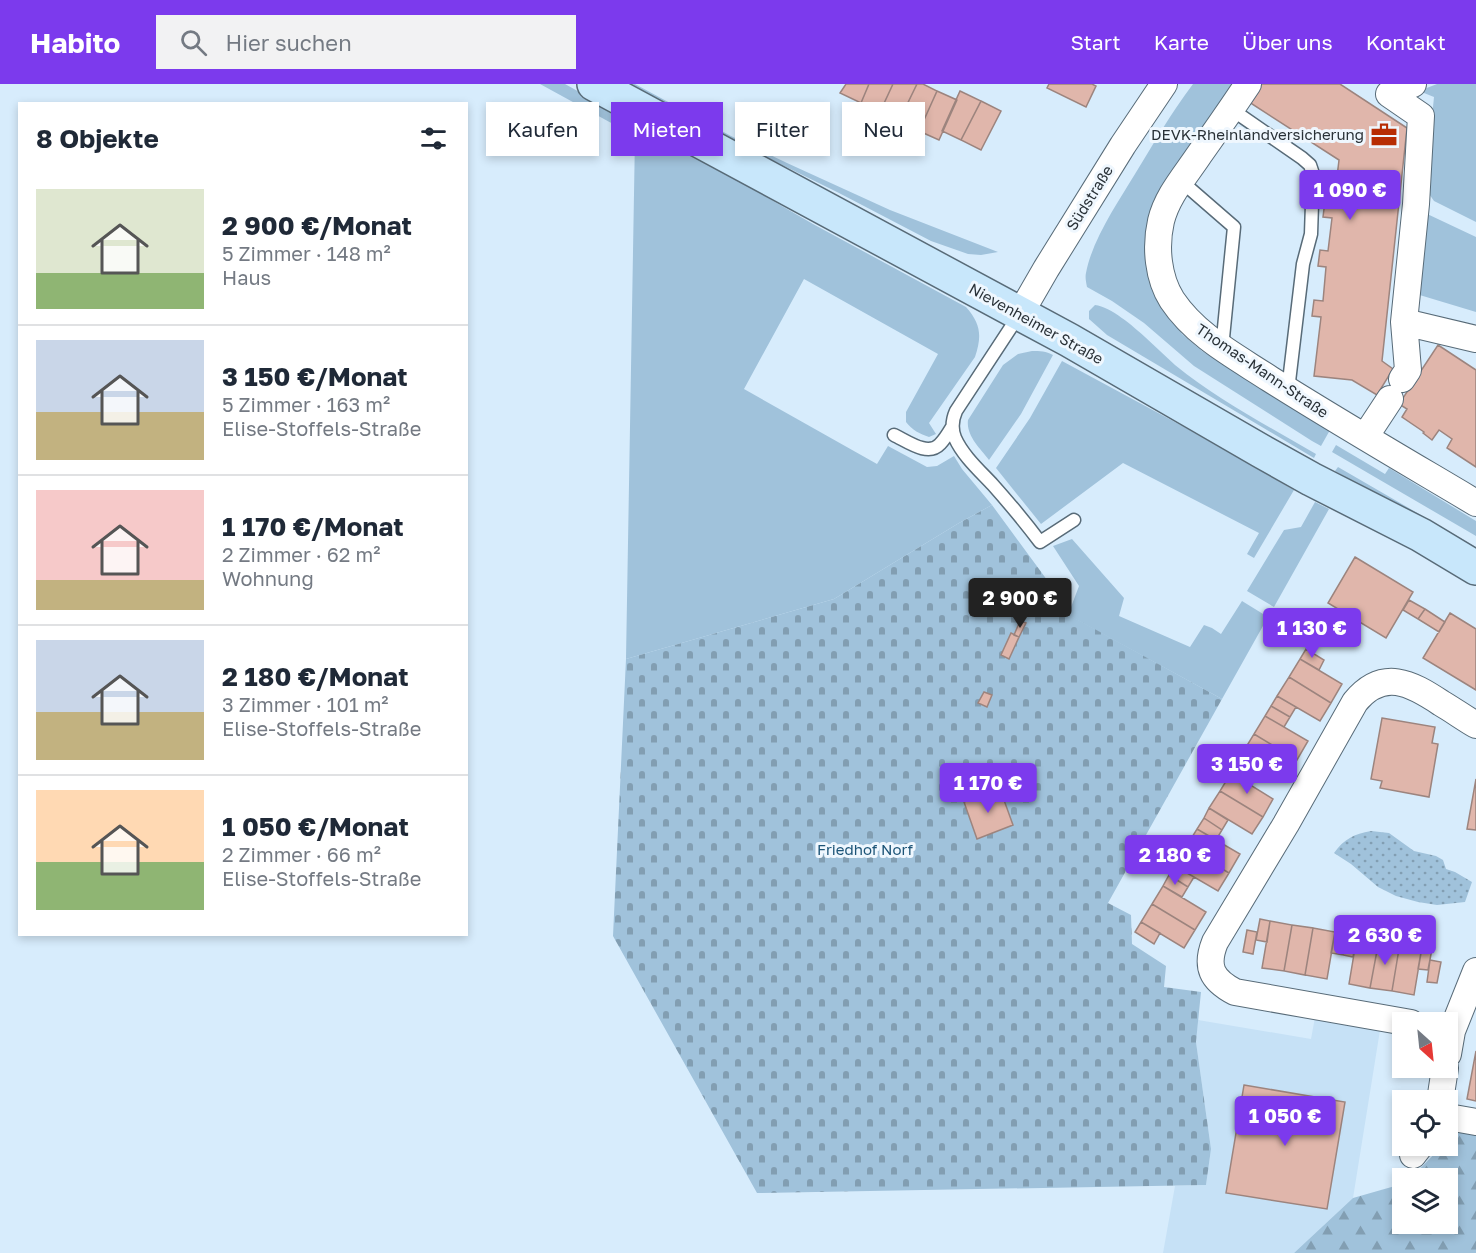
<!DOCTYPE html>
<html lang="de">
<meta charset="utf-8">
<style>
body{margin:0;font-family:"Golos Text",sans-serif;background:#f2f2f3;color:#1f2937;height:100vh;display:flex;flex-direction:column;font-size:22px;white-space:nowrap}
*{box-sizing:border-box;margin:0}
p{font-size:20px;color:#747a83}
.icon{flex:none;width:33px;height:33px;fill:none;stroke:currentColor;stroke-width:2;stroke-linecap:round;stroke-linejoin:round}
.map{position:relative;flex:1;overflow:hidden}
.side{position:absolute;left:18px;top:18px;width:450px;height:834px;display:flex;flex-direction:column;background:#fff;border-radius:0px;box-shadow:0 3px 9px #0003}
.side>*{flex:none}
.banner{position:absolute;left:486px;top:18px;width:570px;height:54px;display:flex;gap:12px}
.needle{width:39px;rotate:153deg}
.buttons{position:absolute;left:1392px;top:928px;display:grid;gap:12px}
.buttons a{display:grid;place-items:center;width:66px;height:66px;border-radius:0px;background:#fff;box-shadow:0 3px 9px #0003;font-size:30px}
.price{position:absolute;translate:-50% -51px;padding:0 14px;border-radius:6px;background:#7c3aed;color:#fff;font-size:20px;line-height:39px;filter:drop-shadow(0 2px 3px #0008)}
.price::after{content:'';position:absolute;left:50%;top:36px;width:18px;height:14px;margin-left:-9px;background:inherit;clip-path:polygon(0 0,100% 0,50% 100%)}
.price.current{background:#222;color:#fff}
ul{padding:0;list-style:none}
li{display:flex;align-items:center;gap:18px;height:150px;padding:0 18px}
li+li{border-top:2px solid #e0e1e3}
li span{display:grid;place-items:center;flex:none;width:168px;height:120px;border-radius:0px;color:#555}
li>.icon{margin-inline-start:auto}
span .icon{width:72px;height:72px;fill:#fffc;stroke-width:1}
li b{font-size:26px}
h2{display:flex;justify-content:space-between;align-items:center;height:72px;padding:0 18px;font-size:26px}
.tag{padding:0 21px;border-radius:0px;background:#fff;box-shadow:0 3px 9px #0003;font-size:21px;line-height:54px}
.tag.current{background:#7c3aed;color:#fff}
header{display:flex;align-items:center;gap:36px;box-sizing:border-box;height:84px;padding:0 30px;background:#7c3aed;color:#fff}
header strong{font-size:28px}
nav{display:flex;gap:33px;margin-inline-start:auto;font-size:21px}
.search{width:420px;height:54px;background:#f2f2f3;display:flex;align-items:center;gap:15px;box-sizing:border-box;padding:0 21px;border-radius:0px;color:#747a83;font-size:22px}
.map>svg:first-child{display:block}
.built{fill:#c6e1f6}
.green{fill:#a0c2db}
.forest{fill:url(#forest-firs)}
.cemetery{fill:url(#cemetery-stones)}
.park{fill:url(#park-dots)}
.building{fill:#e0b6ab;stroke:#9c847e;stroke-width:1.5}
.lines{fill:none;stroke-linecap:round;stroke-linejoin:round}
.lane-casing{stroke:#586b78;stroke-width:15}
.street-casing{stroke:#586b78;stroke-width:28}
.secondary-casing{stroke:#586b78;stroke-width:36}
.lane{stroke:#fff;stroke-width:12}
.street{stroke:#fff;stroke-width:26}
.secondary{stroke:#c8e7fb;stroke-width:33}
.labels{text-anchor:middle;stroke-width:6;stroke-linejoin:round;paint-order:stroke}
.poi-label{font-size:15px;fill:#293137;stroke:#eff7fe;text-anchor:end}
.street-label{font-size:15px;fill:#293137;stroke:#eff7fe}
.park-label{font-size:15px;fill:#1c5477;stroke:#eff7fe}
</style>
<header>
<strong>Habito</strong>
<div class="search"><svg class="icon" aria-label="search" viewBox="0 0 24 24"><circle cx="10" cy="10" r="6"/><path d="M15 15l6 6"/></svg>Hier suchen</div>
<nav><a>Start</a><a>Karte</a><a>Über uns</a><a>Kontakt</a></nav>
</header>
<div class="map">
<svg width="1476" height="1169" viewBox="0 0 1476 1169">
<defs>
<pattern id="forest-firs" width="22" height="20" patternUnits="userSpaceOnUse" patternTransform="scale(1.5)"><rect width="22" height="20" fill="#a0c2db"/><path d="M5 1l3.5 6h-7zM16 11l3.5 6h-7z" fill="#829eb2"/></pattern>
<pattern id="cemetery-stones" width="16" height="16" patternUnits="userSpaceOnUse" patternTransform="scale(1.5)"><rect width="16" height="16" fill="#a0c2db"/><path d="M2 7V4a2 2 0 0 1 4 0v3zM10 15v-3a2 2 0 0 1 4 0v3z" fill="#829eb2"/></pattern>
<pattern id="park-dots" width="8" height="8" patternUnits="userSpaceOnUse" patternTransform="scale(1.5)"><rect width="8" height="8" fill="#a0c2db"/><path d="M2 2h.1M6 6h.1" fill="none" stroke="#829eb2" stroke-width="1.8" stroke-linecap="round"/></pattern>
</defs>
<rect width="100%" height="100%" fill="#d7ecfc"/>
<path class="built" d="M1316,928L1381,940L1353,1114L1294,1169H1163L1175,1102L1206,1101L1211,1065L1196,958L1198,936L1311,955Z"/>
<path class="green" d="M540,0H565L732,93L813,140L966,223C981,240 982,252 975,273L929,339L936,350L929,353C920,350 912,346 906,338V328L938,270L804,195L744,305L877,380L888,362L927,383L937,382L954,372L962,385L992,421L959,439L834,515L626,575L635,52Z
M622,0H635L731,52L787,79L890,126L998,168L981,171L968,170L931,157L839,109L715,48Z
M1193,0H1232L1162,104L1165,221L1182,250L1202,267L1330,346L1321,362L1312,357L1194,282L1144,239L1112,217L1087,203C1086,198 1085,193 1086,189C1092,156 1118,118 1135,90C1154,59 1171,29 1193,0Z
M1437,0H1476V138L1434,117L1425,104L1434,13L1419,7Z
M1423,128L1476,153V228L1413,209Z
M1095,221C1111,223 1133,242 1145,253C1155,262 1165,272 1175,281C1218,316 1268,342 1316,370L1314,374L1107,251L1089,235V227Z
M1032,267C1040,267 1046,267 1053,271L1021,330L989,376C980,364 966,352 968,336L1003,281L1018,270Z
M1062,277L1186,344L1294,406L1254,474L1247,470L1259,449L1123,379L1041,440L996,384L1030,334Z
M1336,361L1385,390L1389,384L1476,437V452L1332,368Z
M1338,383L1476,463V468L1335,387Z
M1315,418L1329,425L1274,523L1247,507L1284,446L1301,443Z
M1072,455L1124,514L1119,532L1190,563L1204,541L1212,544L1221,550L1242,517L1268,533L1222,615L1068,531L1079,502L1053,462Z"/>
<path class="forest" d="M1459,1045L1476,1048V1169H1294L1353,1114L1402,1100V1140H1448V1095H1410L1442,1062H1448V1057Z"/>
<path class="cemetery" d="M992,421L1050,500L1051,521L1222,615L1108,819L1131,831L1132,860L1166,882L1164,903L1201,908L1196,958L1211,1065L1206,1101L757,1109L613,852L626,575L834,515L959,439Z"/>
<path class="park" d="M1371,747L1389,749L1414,767L1436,772L1443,776L1446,785L1455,788L1472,798L1465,818L1437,821L1418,818L1396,812L1378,803L1351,780L1334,769C1344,755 1354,750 1371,747Z"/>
<path class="building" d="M846,0H869L861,19L840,9Z
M869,0H893L880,28L861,19Z
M893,0H917L899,37L880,28Z
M917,0H923L937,7L919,47L899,37Z
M1049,0H1092L1096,2L1086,23L1047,4Z
M1259,0H1340L1407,44L1382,277L1393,285L1377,311L1352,296L1314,292L1321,233L1312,232L1314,216L1323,217L1326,183L1318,182L1320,166L1328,167L1332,134L1323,133L1325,117L1334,118L1339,76L1249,18Z
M937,7L957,16L939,56L919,47Z
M960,7L981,17L961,56L942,47Z
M981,17L1001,27L981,66L961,56Z
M1438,261L1476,286V383L1447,364L1452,355L1439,346L1432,356L1423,349L1424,348L1402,333L1407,325L1399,320Z
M1355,473L1413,508L1386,554L1328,519Z
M1409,516L1425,525L1418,535L1403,526Z
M1425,525L1445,538L1439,548L1418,535Z
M1450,529L1476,545V606L1423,574Z
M1020,537L1026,539L1019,553L1014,551Z
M1011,549L1019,553L1009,575L1001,571Z
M1306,565L1324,576L1319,586L1300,575Z
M1300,575L1342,600L1331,619L1289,593Z
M1289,593L1331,619L1320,637L1277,612Z
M984,608L992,611L987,623L978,619Z
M1277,612L1296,623L1290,633L1271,622Z
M1271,622L1290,633L1284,643L1265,632Z
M1265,632L1308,657L1297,676L1254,650Z
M1382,634L1435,643L1432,659L1438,660L1429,713L1380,704L1382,697L1371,695Z
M1254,650L1297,676L1286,694L1243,668Z
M1243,668L1262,680L1256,690L1237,678Z
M1237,678L1256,690L1250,701L1231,689Z
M1231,689L1273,715L1263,733L1220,707Z
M1476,695V746L1467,745Z
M1000,705L1013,741L977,755L964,718Z
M1220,707L1263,733L1252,750L1209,724Z
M1209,724L1228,736L1222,746L1204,734Z
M1204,734L1222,746L1216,756L1197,745Z
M1197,745L1240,770L1229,789L1186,763Z
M1186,763L1229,789L1218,807L1175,782Z
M1175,782L1194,793L1188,803L1169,791Z
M1169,791L1188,803L1182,813L1163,802Z
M1163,802L1206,828L1195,846L1152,820Z
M1152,820L1195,846L1184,864L1141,838Z
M1260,835L1270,837L1267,858L1256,856Z
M1270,837L1292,841L1284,887L1262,884Z
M1141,838L1160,849L1154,860L1135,848Z
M1292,841L1313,844L1305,891L1284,887Z
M1313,844L1335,848L1327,895L1305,891Z
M1247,846L1257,848L1253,870L1243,868Z
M1335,848L1346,850L1343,871L1331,869Z
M1346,850L1357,852L1353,873L1343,871Z
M1357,852L1379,856L1370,904L1349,900Z
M1379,856L1400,859L1392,907L1370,904Z
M1400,859L1422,863L1414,911L1392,907Z
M1422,863L1432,865L1428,886L1418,885Z
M1430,876L1441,878L1437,899L1427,898Z
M1476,967V1017L1467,1015Z
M1244,1001L1345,1018L1327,1125L1226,1109Z"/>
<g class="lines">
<g class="lane-casing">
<path id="lane" d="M1231,25L1302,74L1310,81L1313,90L1311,150L1303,180L1288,306
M1181,97L1234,143L1222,264
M1019,231L956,327C952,336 951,344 955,354C963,372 980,387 993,401C1009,419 1025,438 1040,458L1074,436
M894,351C907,357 928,373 940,360C945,355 949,348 952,343"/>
</g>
<g class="street-casing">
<path id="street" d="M1248,0C1232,24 1216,47 1199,71C1185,92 1167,112 1161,137C1155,163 1158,194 1172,216C1196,252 1235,272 1270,295C1338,338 1407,378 1476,419
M1413,0L1389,10L1421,32L1416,120L1404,238L1476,255
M1020,230L1046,185L1123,61L1164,0
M1402,295L1408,286L1404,238
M1365,353L1390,315
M1411,939L1235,908C1212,896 1205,883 1215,858L1286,740L1355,618C1383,584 1411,599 1441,619C1453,626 1464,634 1476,641
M1448,970L1452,947L1476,887
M1440,1017L1445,984
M1448,1033L1476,1038
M1413,1071L1420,1062"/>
</g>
<g class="secondary-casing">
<path id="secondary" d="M594,0L1069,256L1261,367L1311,395L1421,451L1476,484"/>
</g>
<use href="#lane" class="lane"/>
<use href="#street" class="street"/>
<use href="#secondary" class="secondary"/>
</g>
<defs>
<g id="office-bare" transform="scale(2.07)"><path d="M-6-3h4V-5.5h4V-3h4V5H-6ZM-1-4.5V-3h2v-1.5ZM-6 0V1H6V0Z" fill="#b72d04" stroke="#eff7fe" stroke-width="2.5" paint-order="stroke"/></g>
</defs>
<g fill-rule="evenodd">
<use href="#office-bare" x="1384" y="51"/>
</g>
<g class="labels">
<g class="poi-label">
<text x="1364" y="56">DEVK-Rheinlandversicherung</text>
</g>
<g class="street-label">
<text transform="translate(1090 114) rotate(-58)" y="5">Südstraße</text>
<text transform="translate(1036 240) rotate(29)" y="5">Nievenheimer Straße</text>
<text transform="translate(1262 287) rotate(34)" y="5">Thomas-Mann-Straße</text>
</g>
<g class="park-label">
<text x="865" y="771">Friedhof Norf</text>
</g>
</g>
</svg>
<div class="buttons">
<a><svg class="needle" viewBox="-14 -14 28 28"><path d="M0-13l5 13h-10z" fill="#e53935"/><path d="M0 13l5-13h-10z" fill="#747a83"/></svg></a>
<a><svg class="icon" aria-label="locate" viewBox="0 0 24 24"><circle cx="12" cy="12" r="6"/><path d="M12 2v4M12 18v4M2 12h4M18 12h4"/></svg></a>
<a><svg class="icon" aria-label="layers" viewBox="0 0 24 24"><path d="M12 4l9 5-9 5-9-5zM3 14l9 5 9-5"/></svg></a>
</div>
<b class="price" style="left:1350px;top:137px">1 090 €</b>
<b class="price current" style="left:1020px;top:545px">2 900 €</b>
<b class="price" style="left:1312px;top:575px">1 130 €</b>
<b class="price" style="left:1247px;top:711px">3 150 €</b>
<b class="price" style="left:988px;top:730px">1 170 €</b>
<b class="price" style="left:1175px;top:802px">2 180 €</b>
<b class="price" style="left:1385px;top:882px">2 630 €</b>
<b class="price" style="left:1285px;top:1063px">1 050 €</b>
<div class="banner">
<a class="tag">Kaufen</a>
<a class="tag current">Mieten</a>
<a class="tag">Filter</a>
<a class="tag">Neu</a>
</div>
<section class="side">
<h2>8 Objekte<svg class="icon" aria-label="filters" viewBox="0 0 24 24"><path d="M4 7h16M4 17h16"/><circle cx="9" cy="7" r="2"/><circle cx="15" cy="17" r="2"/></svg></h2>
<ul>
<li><span style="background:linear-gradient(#dfe7d0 70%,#8fb573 0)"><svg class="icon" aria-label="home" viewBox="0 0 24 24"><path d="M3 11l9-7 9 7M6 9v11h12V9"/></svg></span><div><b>2 900 €/Monat</b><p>5 Zimmer · 148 m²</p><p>Haus</p></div></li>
<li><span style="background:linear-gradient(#c9d6e8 60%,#c2b280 0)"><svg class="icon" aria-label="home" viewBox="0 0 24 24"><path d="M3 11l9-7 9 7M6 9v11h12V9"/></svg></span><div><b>3 150 €/Monat</b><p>5 Zimmer · 163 m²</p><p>Elise-Stoffels-Straße</p></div></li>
<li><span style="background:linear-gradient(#f6c9c9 75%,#c2b280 0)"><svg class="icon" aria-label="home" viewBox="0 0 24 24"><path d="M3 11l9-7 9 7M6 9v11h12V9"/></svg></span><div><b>1 170 €/Monat</b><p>2 Zimmer · 62 m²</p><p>Wohnung</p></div></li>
<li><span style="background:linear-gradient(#c9d6e8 60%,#c2b280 0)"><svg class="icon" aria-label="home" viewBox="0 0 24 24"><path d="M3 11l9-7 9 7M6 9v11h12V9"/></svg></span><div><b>2 180 €/Monat</b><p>3 Zimmer · 101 m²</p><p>Elise-Stoffels-Straße</p></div></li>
<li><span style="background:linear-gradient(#ffd9b3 60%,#8fb573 0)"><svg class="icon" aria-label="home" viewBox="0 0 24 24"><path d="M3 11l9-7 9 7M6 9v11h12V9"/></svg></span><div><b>1 050 €/Monat</b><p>2 Zimmer · 66 m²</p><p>Elise-Stoffels-Straße</p></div></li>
</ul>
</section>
</div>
